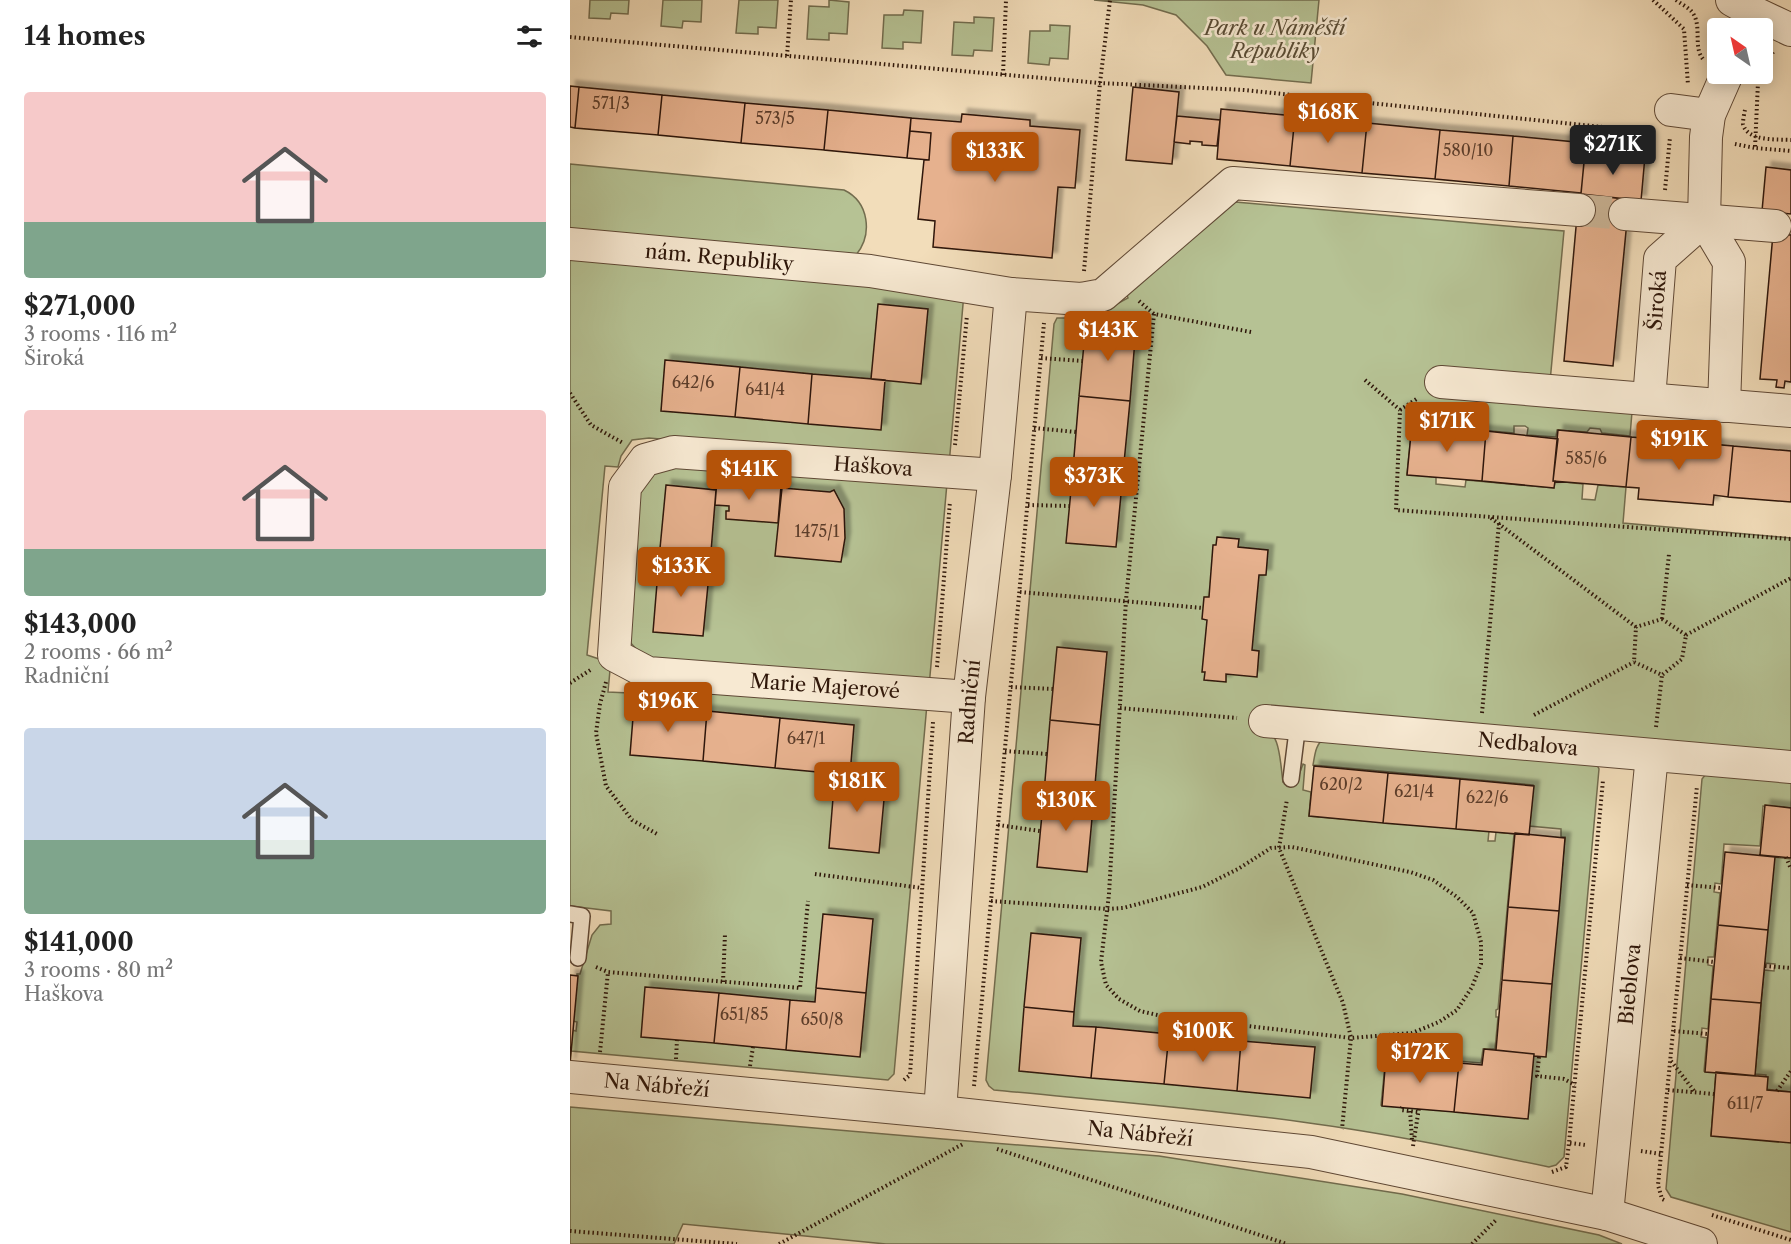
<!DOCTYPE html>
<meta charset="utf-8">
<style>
body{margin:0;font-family:"Libre Caslon Text",serif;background:#f2f2f2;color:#222;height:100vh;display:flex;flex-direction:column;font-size:22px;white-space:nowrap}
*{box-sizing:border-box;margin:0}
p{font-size:20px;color:#767676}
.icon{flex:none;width:33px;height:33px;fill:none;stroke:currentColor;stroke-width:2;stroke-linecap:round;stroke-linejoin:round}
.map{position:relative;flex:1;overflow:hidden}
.drawer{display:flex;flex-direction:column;background:#fff;width:570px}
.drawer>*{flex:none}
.needle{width:39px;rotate:326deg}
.tools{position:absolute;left:1137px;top:18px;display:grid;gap:12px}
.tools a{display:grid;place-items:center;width:66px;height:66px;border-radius:6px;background:#fff;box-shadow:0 3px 15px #0003;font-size:30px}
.price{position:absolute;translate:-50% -51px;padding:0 14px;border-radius:6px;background:#b45309;color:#fff;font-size:20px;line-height:39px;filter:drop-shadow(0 2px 3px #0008)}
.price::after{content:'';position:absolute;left:50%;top:36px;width:18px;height:14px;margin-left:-9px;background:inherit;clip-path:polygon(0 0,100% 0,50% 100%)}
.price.current{background:#222;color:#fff}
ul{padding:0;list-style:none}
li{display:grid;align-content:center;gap:12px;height:318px;padding:0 24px}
li span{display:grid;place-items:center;height:186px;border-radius:6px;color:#555}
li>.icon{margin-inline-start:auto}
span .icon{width:108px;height:108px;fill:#fffc;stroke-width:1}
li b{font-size:26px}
h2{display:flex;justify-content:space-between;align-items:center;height:72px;padding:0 24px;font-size:26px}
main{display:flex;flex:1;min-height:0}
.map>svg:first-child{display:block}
.green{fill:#b6c294;stroke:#726c4e;stroke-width:1.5}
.building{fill:#e6b18e;stroke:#2e1609;stroke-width:1.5;filter:url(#shadow)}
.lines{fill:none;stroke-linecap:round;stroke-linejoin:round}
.street-tunnel{stroke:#cbb597;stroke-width:32;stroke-dasharray:32 16;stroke-linecap:butt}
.lane-casing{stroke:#5f4835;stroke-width:18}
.street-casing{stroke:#5f4835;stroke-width:34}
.path{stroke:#2e1609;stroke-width:4;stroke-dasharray:1.5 3;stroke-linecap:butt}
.lane{stroke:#f7e9d2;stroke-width:15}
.street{stroke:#f7e9d2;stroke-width:32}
.labels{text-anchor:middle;stroke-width:5;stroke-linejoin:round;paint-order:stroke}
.number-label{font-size:16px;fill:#5c3d2a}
.park-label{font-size:20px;font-style:italic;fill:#574a33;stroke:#f7e9d2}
.street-label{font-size:20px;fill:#2e1609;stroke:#f7e9d2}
</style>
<main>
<section class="drawer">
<h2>14 homes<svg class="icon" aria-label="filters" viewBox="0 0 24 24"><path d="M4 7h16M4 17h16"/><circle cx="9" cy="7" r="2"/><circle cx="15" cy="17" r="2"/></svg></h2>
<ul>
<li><span style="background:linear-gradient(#f6c9c9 70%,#7fa58c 0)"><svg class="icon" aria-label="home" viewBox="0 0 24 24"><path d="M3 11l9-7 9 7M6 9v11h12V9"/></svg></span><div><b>$271,000</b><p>3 rooms · 116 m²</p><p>Široká</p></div></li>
<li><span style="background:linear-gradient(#f6c9c9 75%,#7fa58c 0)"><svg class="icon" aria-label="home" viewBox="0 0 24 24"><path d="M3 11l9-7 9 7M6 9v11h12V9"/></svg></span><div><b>$143,000</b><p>2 rooms · 66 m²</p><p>Radniční</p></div></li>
<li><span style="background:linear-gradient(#c9d6e8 60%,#7fa58c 0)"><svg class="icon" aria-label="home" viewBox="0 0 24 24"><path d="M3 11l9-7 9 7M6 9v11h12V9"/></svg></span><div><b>$141,000</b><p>3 rooms · 80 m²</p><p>Haškova</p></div></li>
</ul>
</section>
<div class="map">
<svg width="1221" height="1244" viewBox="0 0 1221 1244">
<defs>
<filter id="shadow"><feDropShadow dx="5.5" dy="-5.5" stdDeviation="1.5" flood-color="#0004"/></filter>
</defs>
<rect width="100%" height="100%" fill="#f2ddba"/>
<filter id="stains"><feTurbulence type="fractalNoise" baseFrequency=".00333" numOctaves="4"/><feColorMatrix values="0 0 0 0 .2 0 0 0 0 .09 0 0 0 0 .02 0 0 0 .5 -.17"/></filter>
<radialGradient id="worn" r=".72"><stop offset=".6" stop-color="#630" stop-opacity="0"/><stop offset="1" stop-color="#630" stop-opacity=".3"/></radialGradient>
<path class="green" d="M20,0H59L58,14L41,13L40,19L19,18Z
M93,0H132L131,22L113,21L112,28L91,26Z
M169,0H208L206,28L188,27V34L166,33Z
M259,0L279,2L277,34L259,33V40L237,39L239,6L259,7Z
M524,0H749L741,83L656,75L637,46L606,15L573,5Z
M334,10L353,11L351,43L333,42V49L312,48L314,15H333Z
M404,17L424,18L422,51L404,50L403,56L382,55L384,22L404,23Z
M480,25L500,26L498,59L480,58L479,65L458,63L460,31H480Z
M0,164L274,190C299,202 303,234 286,255L0,242Z
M654,201L994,231L980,382L872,372L870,394L1062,412L1060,436L1032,433L1030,429L1020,428L1017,432L987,430L986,437L957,435L958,428L955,426H944V433L885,428L886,421L873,420L872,427L842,424L837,474L866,477V484L895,487L896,480L984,488L985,481L1013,484L1012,499L1025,500L1028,485L1056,487L1053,523L1221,538V759L691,711L690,724C711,731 710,763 713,782L726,783L733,764L735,765L733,790L741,792L739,816L919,831L918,841H925L926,832L944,834L928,1009L926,1010V1017H928L925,1049H913L911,1063L816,1055L811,1105L957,1118L963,1055L975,1056L995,837H991V829L959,826L963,785L743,765C745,755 745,744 755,738L1021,761L1027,765L1029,769L994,1157L986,1165L979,1167C897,1150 815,1133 732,1122C630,1108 527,1100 424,1090L419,1086L416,1080L484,324L487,318H512L525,316L558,298L554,288L649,204Z
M0,257L394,293L379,465L79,438L62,440L51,456L48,467L35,466L17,655L32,660L40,670L38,692L59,693L60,677L357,704L324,1074L318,1080L1,1051L2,1030L6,1031L7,1022L3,1021L7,974H10L22,935L30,925L41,924V911L0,906Z
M92,463L377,483L359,687L94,664L70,653L58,640L62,508L80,470Z
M1136,774L1221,780V808L1193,806L1190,846L1154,844L1151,884L1145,883L1144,892L1150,893L1144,957H1138V965L1143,966L1138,1029L1132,1028L1131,1037L1137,1038L1134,1071L1146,1072L1141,1135L1221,1142V1232L1101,1197L1096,1189L1132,779Z
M1204,857L1221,859V1092L1195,1089L1196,1075L1185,1074L1194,970L1204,971L1205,964L1194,963Z
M0,1107L373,1139L589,1156L832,1194L1029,1235L1052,1244H316L113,1224L104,1244H0Z"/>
<path class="building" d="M0,86L9,87L5,128L0,127Z
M9,87L92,95L88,135L5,128Z
M563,87L609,92L602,164L556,160Z
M92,95L175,103L171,143L88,135Z
M175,103L258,110L254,150L171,143Z
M651,109L725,116L720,166L647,159Z
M258,110L341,118L337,158L254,150Z
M392,114L460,120V126L510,130L505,188L488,187L482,258L363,247L365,221L348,219L354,160H359L361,133L340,131L341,118L391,122Z
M607,116L650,120L647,146L632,145V142L620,141V144L604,142Z
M725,116L797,123L792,173L720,166Z
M797,123L870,130L865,179L792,173Z
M870,130L943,136L939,186L865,179Z
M340,131L361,133L359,160L337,158Z
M943,136L1016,143L1011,193L939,186Z
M1015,151L1075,156L1071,201L1011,194Z
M1196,167L1221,170V214L1192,211Z
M1011,194L1056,199L1054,220L1009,216Z
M1007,216L1057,221L1043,366L994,361Z
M1203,234L1221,235V382L1215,381L1214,388L1206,387L1207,380L1190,379Z
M308,304L358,309L351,384L301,379Z
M516,323L566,327L560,401L509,396Z
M95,360L170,367L165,417L91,411Z
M170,367L242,374L238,424L165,417Z
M242,374L315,380L311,430L238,424Z
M509,396L560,401L553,473L503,469Z
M842,424L916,431L912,481L837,475Z
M988,430L1061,437L1056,487L983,481Z
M916,431L988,439L983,481H985L984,488L912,481Z
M1061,437L1163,446L1158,497L1144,495L1143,505L1068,499L1069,488L1056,487Z
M1163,446L1221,451V502L1158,497Z
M503,469L553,473L546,547L496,543Z
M147,480L211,486L208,523L156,519V511H159V506L145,505Z
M96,485L146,490L140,564L89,559Z
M212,488L260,492L264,490L274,509L275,538L271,562L205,556Z
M647,537L669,539L668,547L698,550L696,575H689L682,650L689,651L687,677L656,674V682L634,680L635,672H632L637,620L632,619L634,597H639L643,545H646Z
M89,559L140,564L133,636L83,632Z
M487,647L537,652L530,725L480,720Z
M64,705L137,711L133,761L60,755Z
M137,711L210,718L205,768L133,761Z
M210,718L284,725L280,775L205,768Z
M480,720L530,725L524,797L474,793Z
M744,766L818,773L813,823L739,816Z
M265,773L316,778L309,853L259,848Z
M818,773L890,779L886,829L813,823Z
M890,779L964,786L959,835L886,829Z
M474,793L524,797L517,872L467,867Z
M1195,805L1221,808V858L1190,855Z
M945,833L995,838L989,911L938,907Z
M1155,852L1205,857L1198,930L1148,925Z
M938,907L989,911L982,984L932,980Z
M253,914L303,919L296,993L246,988Z
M1148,925L1198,930L1191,1003L1141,999Z
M461,933L511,938L504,1012L454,1007Z
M0,975L8,976L0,1064Z
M932,980L982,984L976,1057L964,1056V1054L926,1050Z
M75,987L149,993L144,1043L71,1037Z
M246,988L296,993L290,1057L216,1050L220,1000L245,1002Z
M149,993L220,1000L216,1050L144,1043Z
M1141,999L1191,1003L1185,1076L1135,1072Z
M454,1007L504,1012L503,1026L526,1027L521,1078L449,1071Z
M526,1027L599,1034L594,1084L521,1078Z
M599,1034L671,1041L667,1091L594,1084Z
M671,1041L745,1047L740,1098L667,1091Z
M914,1049L964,1054L958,1119L884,1112L889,1063L912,1065Z
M816,1056L889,1063L884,1112L812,1106Z
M1146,1072L1198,1077L1197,1090L1221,1092V1143L1141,1136Z"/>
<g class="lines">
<path class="street-tunnel" d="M1009,210L1055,214"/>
<g class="lane-casing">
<path id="lane" d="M721,779L728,723
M0,914L12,916L8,958"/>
</g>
<g class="street-casing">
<g id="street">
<path d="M1162,0L1187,14L1221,30"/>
<path d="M1101,110L1139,115"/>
<path d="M1055,214L1205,226"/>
<path id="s1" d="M0,244L300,271L441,294L511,299L533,295L663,183L1009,210"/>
<path d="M871,382L1221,411"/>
<path id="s2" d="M1079,399L1090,259L1134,220"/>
<path d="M1154,406L1159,262L1134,220L1136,137L1139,115L1157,74"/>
<path id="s3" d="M399,697L78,673L44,655L55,487L75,460L104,452L425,475"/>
<path id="s4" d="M695,721L1221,767"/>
<path id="s5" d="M0,1077L370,1112L741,1152L1037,1214L1131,1244"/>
<path id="s6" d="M370,1112L399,697L425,475L441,294"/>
<path id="s7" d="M1037,1214L1082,755"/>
</g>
</g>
<path class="path" d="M1083,0L1114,29L1118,85
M1106,0C1111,4 1118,7 1122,12C1133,26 1122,48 1134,60
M0,37L530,83L674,90L1081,132
M217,56L221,0
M1192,73L1203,52
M1192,74L1188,82L1185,148L1221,151
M433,75L436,0
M1175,110C1174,114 1173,120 1173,124C1177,142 1208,139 1221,140
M1165,144L1185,148
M1095,190L1100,137
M514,271L530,83L540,0
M569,301L584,314L681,332
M584,314L556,600L539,894L531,962L536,985L549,999L570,1011L592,1016L781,1038L773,1003L709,848L717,799
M471,358L513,361
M795,380L830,410L826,510L1221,539
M0,393L21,425L53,443
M830,410L848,398
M464,428L506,432
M385,445L397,315
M458,505L500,506
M921,518L1066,627
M450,592L633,608
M1092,619L1116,635L1112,659L1092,675L1064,662L1066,627Z
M1092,619L1099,554
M1116,635L1221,578
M367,667L380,501
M36,682L30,704L26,733L36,786L62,820L87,834
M0,683L22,669
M441,687L483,689
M550,708L667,718
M912,713L929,523
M964,715L1064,662
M1086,727L1092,675
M435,751L477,754
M428,825L470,831
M1216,857L1221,869
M245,874L352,888
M1117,885L1151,888
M421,901L537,909L553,908L632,887L668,869L701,848L722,847L840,872L863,880L887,897L903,913L911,942V964L902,987L887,1010L869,1022L842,1033L781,1038L772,1129
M1110,958L1144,962
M1195,966L1221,968
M26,967L38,972L230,988L238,901
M153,982L155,934
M1104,1031L1138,1034
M30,1052L38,972
M969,1057L967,1076L994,1079L1005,1085
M106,1059L107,1040
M1101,1061L1125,1092
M180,1066L183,1047
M334,1080L340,1075L363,722
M404,1086L474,323
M1098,1090L1144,1094
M1207,1091L1221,1071
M832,1107L831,1110L848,1112
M840,1111L842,1140
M1000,1143L1016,1145
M843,1146L849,1108
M427,1149L717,1244
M1071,1151L1091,1154
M982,1172L996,1167L999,1143L1033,780
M1094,1200L1092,1199L1088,1185L1127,786
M1142,1215L1221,1240
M0,1231L167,1244
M209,1244L393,1144
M902,1244L927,1219"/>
<use href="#lane" class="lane"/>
<use href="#street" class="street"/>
</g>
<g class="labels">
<g class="number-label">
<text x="41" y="109">571/3</text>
<text x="205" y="124">573/5</text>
<text x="898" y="156">580/10</text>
<text x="123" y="388">642/6</text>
<text x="195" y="395">641/4</text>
<text x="1016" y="464">585/6</text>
<text x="247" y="537">1475/1</text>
<text x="236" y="744">647/1</text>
<text x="771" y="790">620/2</text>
<text x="844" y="797">621/4</text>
<text x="917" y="803">622/6</text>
<text x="174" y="1020">651/85</text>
<text x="252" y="1025">650/8</text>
<text x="1175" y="1109">611/7</text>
</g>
<g class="park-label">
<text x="705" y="35">Park u Náměstí<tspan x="705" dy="23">Republiky</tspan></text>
</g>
<g class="street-label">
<text dy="7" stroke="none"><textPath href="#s1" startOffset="150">nám. Republiky</textPath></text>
<text dy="7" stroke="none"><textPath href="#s2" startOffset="99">Široká</textPath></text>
<text dy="7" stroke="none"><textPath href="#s3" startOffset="792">Haškova</textPath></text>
<text transform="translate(255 686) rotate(4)" y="7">Marie Majerové</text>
<text dy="7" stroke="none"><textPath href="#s6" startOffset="411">Radniční</textPath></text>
<text dy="7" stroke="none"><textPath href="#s4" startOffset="264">Nedbalova</textPath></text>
<text dy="7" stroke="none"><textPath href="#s7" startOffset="231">Bieblova</textPath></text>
<text dy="7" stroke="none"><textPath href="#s5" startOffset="87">Na Nábřeží</textPath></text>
<text dy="7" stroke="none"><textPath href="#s5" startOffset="573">Na Nábřeží</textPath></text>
</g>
</g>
<rect width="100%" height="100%" filter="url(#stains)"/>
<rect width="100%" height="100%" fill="url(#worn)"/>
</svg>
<div class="tools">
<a><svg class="needle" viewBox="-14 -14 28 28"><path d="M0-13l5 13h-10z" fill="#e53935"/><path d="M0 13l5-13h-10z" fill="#767676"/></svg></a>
</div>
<b class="price" style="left:758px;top:144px">$168K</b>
<b class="price current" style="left:1043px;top:176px">$271K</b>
<b class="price" style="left:425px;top:183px">$133K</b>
<b class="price" style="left:538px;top:362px">$143K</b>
<b class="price" style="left:877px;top:453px">$171K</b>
<b class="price" style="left:1109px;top:471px">$191K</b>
<b class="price" style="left:179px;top:501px">$141K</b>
<b class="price" style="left:524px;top:508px">$373K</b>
<b class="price" style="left:111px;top:598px">$133K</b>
<b class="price" style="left:98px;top:733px">$196K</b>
<b class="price" style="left:287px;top:813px">$181K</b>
<b class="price" style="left:496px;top:832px">$130K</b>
<b class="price" style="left:633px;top:1063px">$100K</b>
<b class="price" style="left:850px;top:1084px">$172K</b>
</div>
</main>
